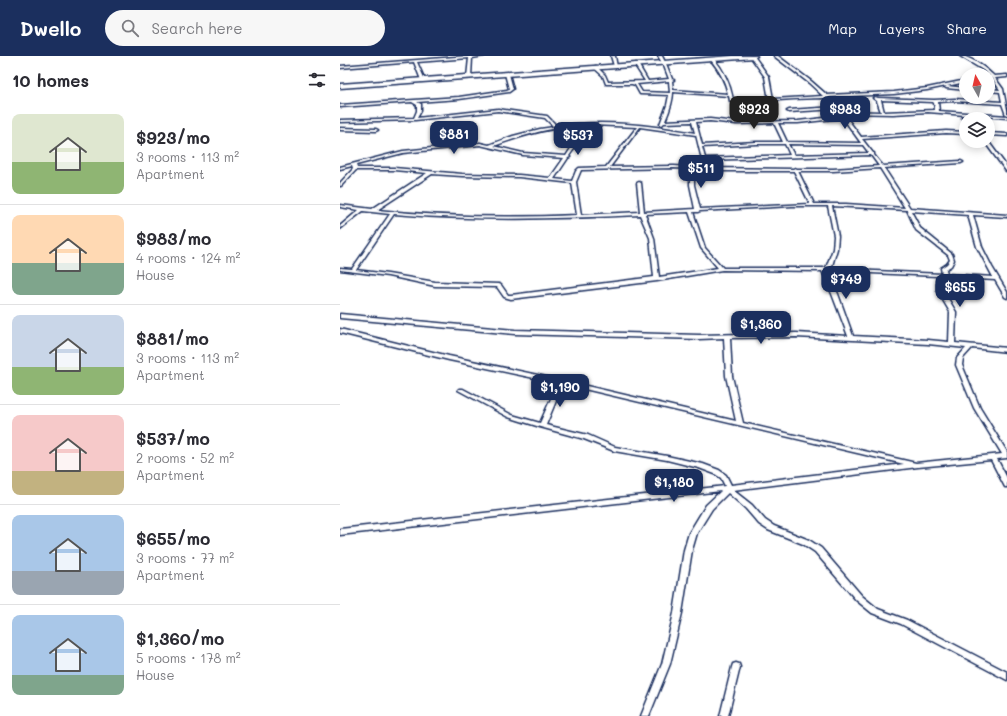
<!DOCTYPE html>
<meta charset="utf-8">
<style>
body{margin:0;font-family:Mali,sans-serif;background:#f7f7f7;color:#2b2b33;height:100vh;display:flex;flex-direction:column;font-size:15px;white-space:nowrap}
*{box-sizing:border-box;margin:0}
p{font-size:13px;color:#7c7c81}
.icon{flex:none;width:22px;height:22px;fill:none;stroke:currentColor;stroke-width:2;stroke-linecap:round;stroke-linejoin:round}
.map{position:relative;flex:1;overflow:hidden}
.drawer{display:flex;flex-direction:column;background:#fff;width:340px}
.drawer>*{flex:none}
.needle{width:26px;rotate:352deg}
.fabs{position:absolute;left:619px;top:12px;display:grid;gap:8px}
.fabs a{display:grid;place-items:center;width:36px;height:36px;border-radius:50%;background:#fff;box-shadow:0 2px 10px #0003;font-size:20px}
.price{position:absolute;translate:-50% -34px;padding:0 9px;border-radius:8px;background:#1b2f5e;color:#fff;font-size:13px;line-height:26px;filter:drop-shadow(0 1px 2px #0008)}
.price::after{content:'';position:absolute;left:50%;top:24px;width:12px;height:9px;margin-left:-6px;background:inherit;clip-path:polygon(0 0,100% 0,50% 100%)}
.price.current{background:#222;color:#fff}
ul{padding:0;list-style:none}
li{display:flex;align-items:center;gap:12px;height:100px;padding:0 12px}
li+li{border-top:1px solid #e1e1e2}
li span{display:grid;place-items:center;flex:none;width:112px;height:80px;border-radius:8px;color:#555}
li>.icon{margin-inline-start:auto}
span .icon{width:48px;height:48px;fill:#fffc;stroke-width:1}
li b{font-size:17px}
h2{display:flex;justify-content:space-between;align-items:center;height:48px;padding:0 12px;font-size:17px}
header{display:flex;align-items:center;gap:24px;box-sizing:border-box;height:56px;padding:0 20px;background:#1b2f5e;color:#fff}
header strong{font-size:19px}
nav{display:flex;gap:22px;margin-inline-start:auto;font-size:14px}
.search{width:280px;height:36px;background:#f7f7f7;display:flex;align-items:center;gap:10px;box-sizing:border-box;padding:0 14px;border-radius:22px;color:#7c7c81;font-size:15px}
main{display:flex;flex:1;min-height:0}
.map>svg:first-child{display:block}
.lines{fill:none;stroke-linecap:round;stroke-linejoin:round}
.minor-casing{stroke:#1b2f5e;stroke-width:3}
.primary-casing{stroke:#1b2f5e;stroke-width:3}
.minor{fill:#fff;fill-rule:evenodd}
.primary{fill:#fff;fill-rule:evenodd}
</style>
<header>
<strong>Dwello</strong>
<div class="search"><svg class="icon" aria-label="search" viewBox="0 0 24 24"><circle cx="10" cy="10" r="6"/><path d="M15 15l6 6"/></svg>Search here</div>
<nav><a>Map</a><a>Layers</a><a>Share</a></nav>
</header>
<main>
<section class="drawer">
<h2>10 homes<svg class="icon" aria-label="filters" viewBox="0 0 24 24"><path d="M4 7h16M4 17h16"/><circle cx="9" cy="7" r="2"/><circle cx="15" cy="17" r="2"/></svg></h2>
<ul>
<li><span style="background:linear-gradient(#dfe7d0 60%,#8fb573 0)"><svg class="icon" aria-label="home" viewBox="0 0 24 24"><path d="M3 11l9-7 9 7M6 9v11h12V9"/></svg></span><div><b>$923/mo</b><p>3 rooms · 113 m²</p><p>Apartment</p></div></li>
<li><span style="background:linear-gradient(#ffd9b3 60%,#7fa58c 0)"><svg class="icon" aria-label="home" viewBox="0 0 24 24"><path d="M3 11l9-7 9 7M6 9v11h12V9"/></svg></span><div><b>$983/mo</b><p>4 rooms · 124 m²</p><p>House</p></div></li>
<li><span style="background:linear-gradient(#c9d6e8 65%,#8fb573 0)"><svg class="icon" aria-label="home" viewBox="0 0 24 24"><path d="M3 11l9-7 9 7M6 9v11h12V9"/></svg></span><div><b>$881/mo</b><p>3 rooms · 113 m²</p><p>Apartment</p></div></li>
<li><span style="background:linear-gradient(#f6c9c9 70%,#c2b280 0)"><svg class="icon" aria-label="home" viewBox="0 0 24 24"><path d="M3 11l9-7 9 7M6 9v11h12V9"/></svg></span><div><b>$537/mo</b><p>2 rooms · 52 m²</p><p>Apartment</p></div></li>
<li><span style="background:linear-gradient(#a9c7e8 70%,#9aa5b1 0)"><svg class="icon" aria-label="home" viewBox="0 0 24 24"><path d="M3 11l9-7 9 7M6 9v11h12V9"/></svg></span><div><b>$655/mo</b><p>3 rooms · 77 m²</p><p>Apartment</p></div></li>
<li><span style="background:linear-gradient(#a9c7e8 75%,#7fa58c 0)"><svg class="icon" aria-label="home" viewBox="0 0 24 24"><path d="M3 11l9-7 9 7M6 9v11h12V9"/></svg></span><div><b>$1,360/mo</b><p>5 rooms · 178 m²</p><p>House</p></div></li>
</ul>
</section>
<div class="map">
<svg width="667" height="660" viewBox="0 0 667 660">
<rect width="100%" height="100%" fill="#fff"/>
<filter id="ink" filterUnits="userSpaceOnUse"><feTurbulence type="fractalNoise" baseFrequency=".025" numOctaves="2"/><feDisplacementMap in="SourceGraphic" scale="8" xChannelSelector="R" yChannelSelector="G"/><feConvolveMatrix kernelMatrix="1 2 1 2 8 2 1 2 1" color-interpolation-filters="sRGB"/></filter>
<g filter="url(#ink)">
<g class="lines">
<g class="minor-casing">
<path id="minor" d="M129,0H144L132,2L131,21L129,22L127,21L129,2L77,6L85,24L83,25L81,24L74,6L0,12V10Z
M271,0H275L277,11L274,10Z
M318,0H322L327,10L332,23L334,24L332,25L333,34L388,38C385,24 379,14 370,3L373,2C384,14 390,28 393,43L396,45H422L429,44L425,21L410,0H414L429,21L433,43L483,40L469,27L434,0H438L471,25L487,39L554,36L587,32L626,24V26L587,34L554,38L489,41L499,51L501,55L541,56L537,45L533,42L535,41L538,42L594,44L615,43L662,46L660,36L648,35V33L660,34L653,23L649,22V20H650L643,14L620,0C630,0 647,13 654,20L667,19V21L655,22L663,33L667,54V59H666L662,48L615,45L598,46L599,55L667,60V62L629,59L626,62V68L624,67L622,62L625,59L588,56L553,58L503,57L521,81L606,75L626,76V78L606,77L522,83L533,97H534V99L543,110L621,105L623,106L621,107L544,112L570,152L667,159V161L633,159L642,191L652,211L667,236V242L665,241L655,224L602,221L603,234L616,256L615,287L667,292V296L632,292L623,302L622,309L640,352L667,396V402L657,403L667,422V431H665L651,404L578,411L393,434L412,449L425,464L434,470L469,484L481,492L522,540L538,553L567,564L667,616V624L561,568L532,557L516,544L475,496L463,488L428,474L419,468L406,453L388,437L372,453L357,477L352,494L342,557L330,608L309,660H301L322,608L334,557L344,494L349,477L366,449L381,435L0,479V473L385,430L381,422L375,418L359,412L327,404L274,395L244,383L200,371L168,361L118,334L119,333H123L172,359L200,367L218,327L109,304L0,277V273L109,300L221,324L396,365L386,320L384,282L359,283L175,278L0,262V258L175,274L359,279L456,277L508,280L492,238L482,215L382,214L317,225L171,243L164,241L157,231L95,230L48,220L0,214V212L12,213L50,158L23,155L0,173V170L19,154L0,151V149L32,153L87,117L54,114H16L1,130H0V127L13,113L12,110L0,113V111L63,95L140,87L149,89L173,80L200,73L214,71L205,62L158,55L75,64L0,66V64L74,62L77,55V49L72,46L0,51V49L119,41L167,34L169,33L165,18L167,17L169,18L173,33L169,36L119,43L77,46L81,48V55L77,62L158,53L207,60L217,70C263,63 310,69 355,77L352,66L324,67L322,69L320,68L327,49L329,39L300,38L295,29L292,28H266L263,20L253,11L256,10L265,19L268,26L305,25L294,8L296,7L298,8L308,25L329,23L324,10ZM329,25L330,37L302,36L297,28ZM333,36L389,40L390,45C403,51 425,45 439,44C454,43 470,42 485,42L495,51L449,54L447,55L449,56L496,53L501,60L458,65L396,66L370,63L325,65C329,56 333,45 333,36ZM541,44L593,46L594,47L595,54L544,56ZM503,62L521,87L447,86L438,67H458ZM370,65L396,68L434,67L443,86H416L362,89L356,66ZM252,69L297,71L266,111L239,112L236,115L232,125L214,123L228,102L230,101L229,100L239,86L240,70ZM236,70L235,86L226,100L183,97L154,90C181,80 207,72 236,70ZM300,71L356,79L364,112L334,110L270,111ZM416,88H445L450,99L365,102L362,91ZM448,88L523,89L529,97L454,99ZM140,89L183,99L224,102L210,122L179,119L122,118L54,112H17L16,109L63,97ZM531,99L539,110L493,113H457L455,112L453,113L368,112L366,104ZM334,112L350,113V129L355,153L304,156L301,127L299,126L297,127L300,156L241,159L236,126L241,114ZM540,112L565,152L506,148H474L458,115H493ZM354,113L382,115H454L470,148L360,153L354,129ZM92,118L122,120L179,121L232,127L237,159C170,162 103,161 37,154ZM452,150H488L494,180L493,193L486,212H383L365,192L353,156H358L360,155ZM492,150L567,154L576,174L608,199L610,204L607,208L601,212L602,218L491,213L497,193L498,180ZM571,155L628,159L637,191L653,221L607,218L606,213L611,210L614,204L612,198L580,172ZM349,156L361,192L378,212L319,221L314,182L305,158ZM54,158C136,165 218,163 300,159L310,182L314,221L171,239H168L161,229L159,228L95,226L48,218L16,214ZM487,215L597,220V234L610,256L609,286L588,284L513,280L498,238ZM456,281L588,288L626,292L617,302L616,309L634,352L662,398L576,407L403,367L392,320L390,282ZM223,328L564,408L391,429L386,419L379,414L363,408L327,400L275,391L248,379L206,369Z
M607,30L626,32V34L606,32L605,31Z
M0,72L36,73L38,74L36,75L0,74Z
M648,77L667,78V80L648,79Z
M644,85H648L667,111V115H666Z
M396,607L399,608L400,611L388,660H380L392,611L393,608Z"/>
</g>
<g class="primary-casing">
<path id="primary" d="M393,0H417L414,2L0,32V28Z"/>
</g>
<use href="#minor" class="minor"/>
<use href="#primary" class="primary"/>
</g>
</g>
</svg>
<div class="fabs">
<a><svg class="needle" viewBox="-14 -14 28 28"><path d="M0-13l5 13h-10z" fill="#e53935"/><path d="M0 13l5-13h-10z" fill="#7c7c81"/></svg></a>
<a><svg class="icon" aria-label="layers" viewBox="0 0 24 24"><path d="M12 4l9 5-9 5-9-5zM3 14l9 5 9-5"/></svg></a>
</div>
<b class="price current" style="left:414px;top:74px">$923</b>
<b class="price" style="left:505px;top:74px">$983</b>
<b class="price" style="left:114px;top:99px">$881</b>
<b class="price" style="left:238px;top:100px">$537</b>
<b class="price" style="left:361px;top:133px">$511</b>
<b class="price" style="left:506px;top:244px">$749</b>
<b class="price" style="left:620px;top:252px">$655</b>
<b class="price" style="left:421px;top:289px">$1,360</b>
<b class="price" style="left:220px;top:352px">$1,190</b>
<b class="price" style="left:334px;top:447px">$1,180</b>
</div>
</main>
